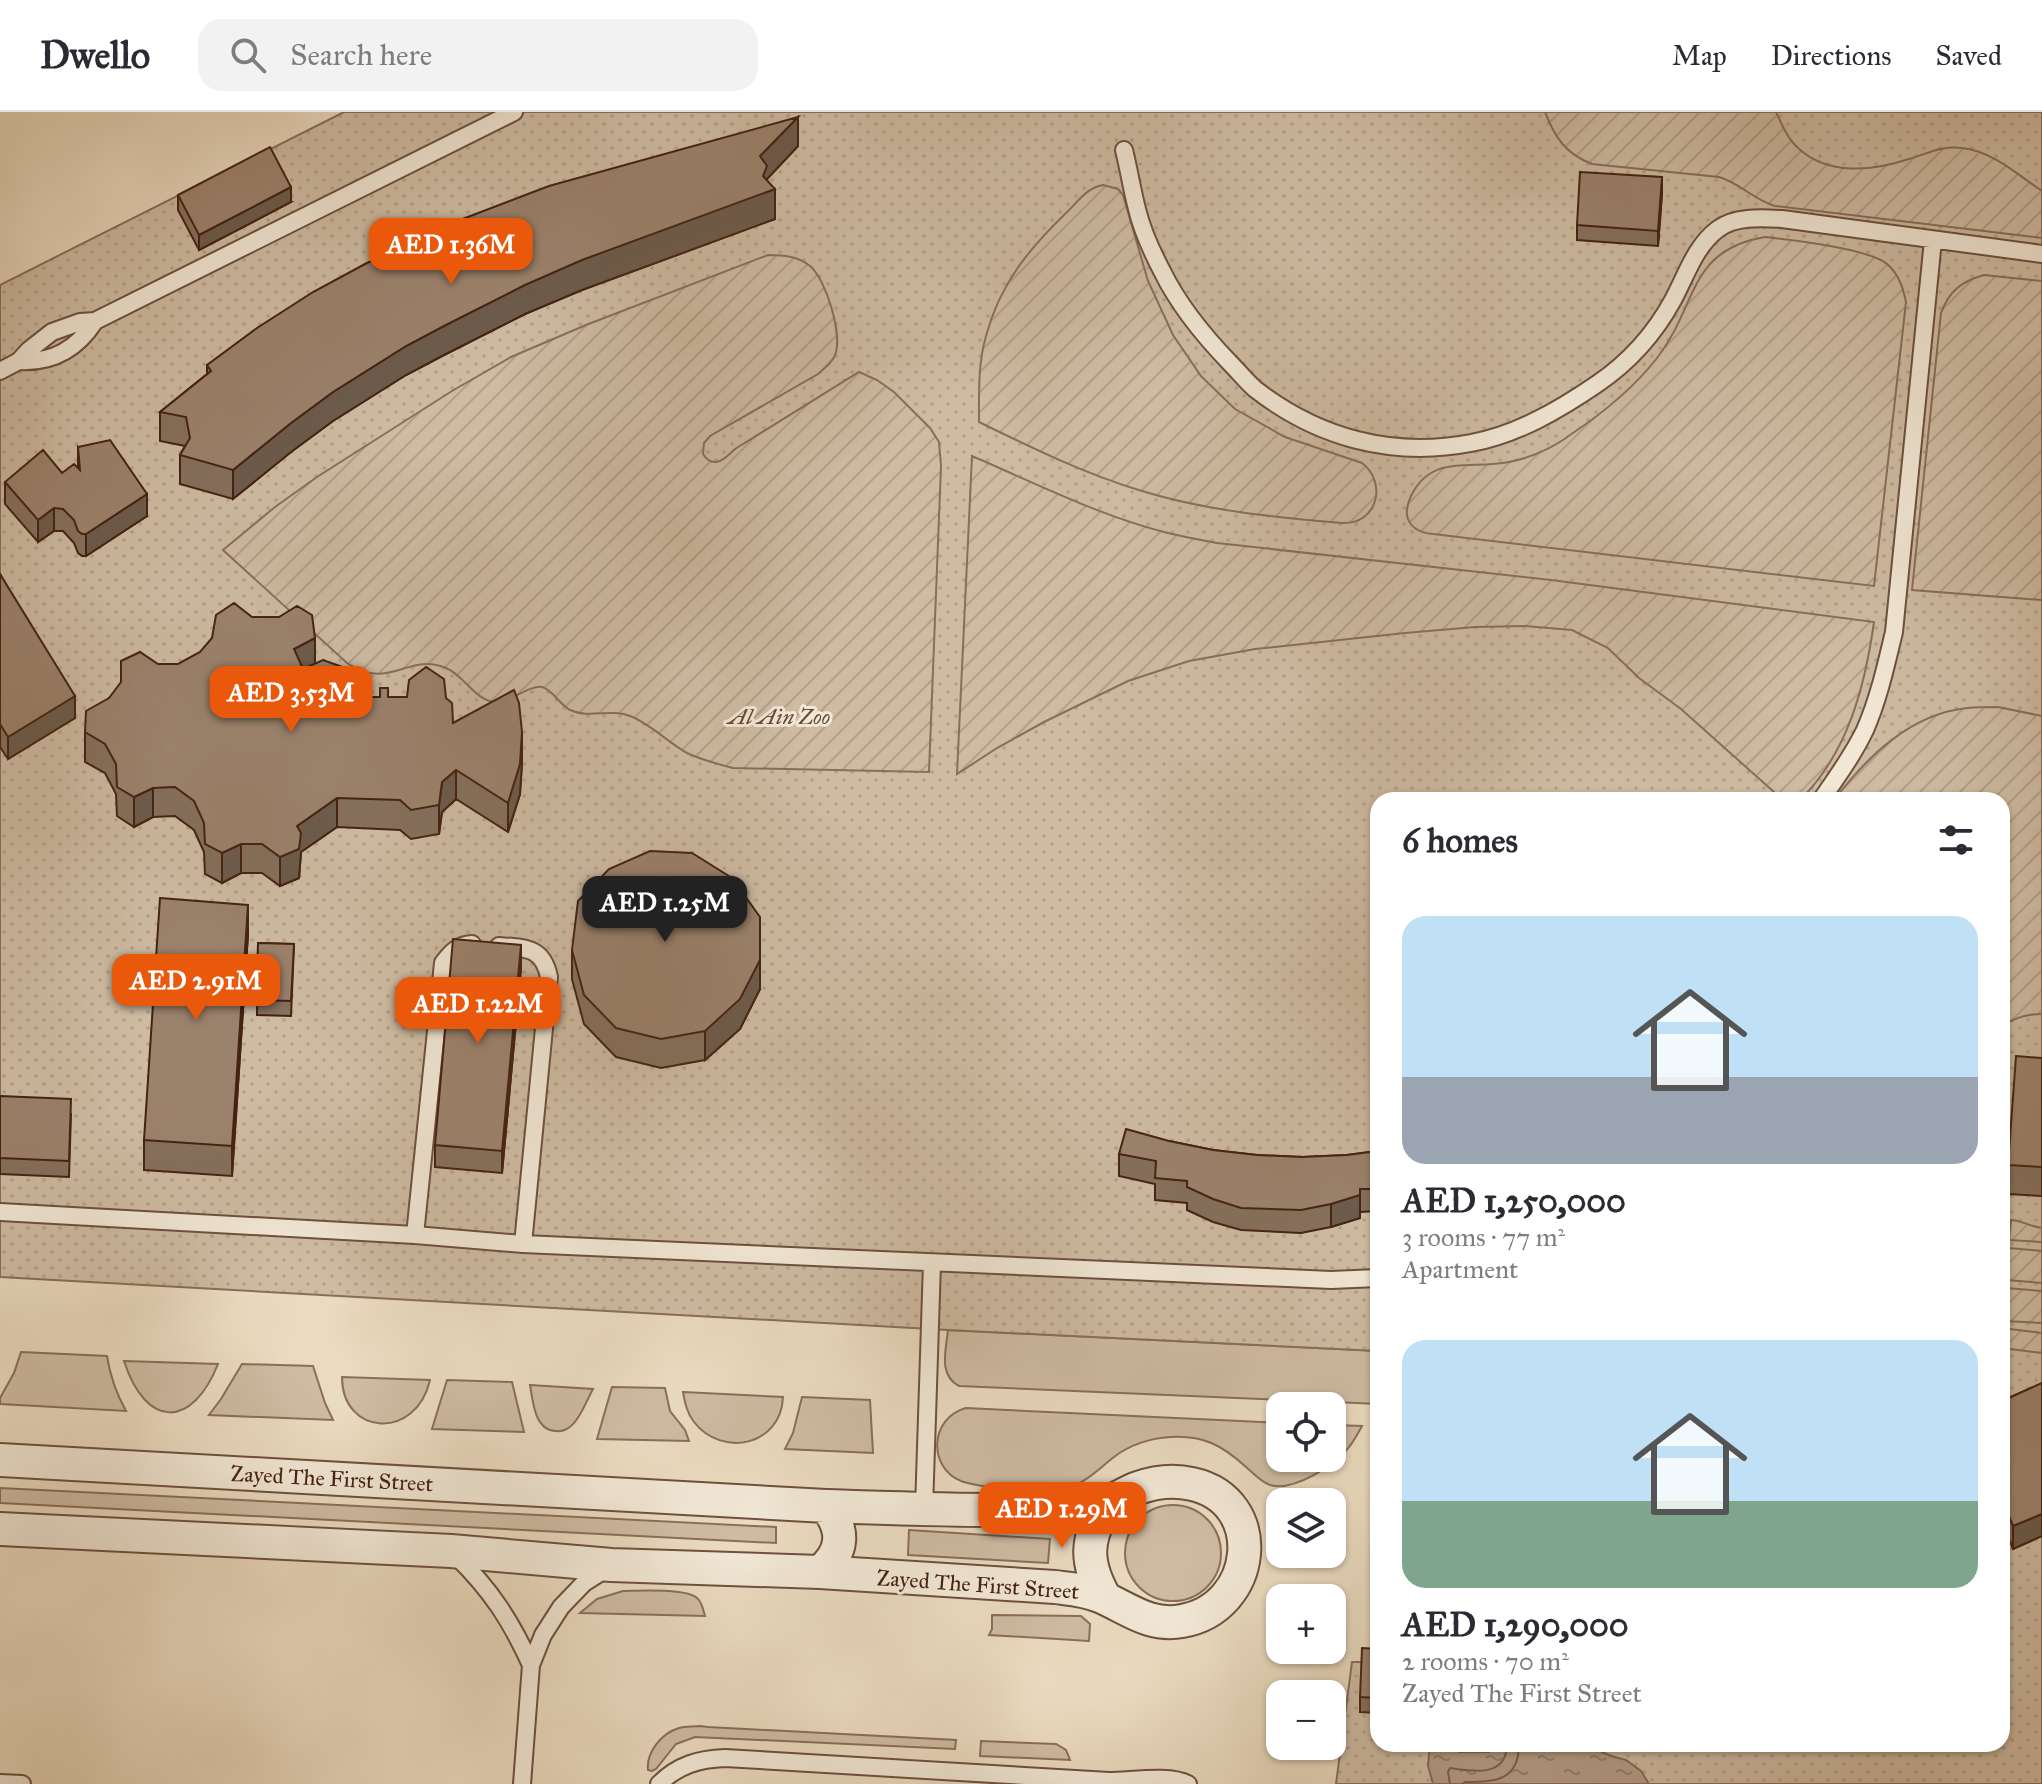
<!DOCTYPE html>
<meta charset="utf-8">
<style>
body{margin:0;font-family:"IM FELL Great Primer",serif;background:#f2f2f3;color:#2b2b33;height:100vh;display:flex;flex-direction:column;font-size:30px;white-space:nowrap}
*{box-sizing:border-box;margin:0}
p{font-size:26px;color:#7c7c81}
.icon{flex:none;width:44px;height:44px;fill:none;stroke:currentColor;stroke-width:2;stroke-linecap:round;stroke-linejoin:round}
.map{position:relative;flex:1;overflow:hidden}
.side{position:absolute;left:1370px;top:680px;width:640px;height:960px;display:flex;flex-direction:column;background:#fff;border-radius:24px;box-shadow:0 2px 6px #0004}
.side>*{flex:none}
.tools{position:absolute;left:1266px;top:1280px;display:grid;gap:16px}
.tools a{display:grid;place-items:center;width:80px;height:80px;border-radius:16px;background:#fff;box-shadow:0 2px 6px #0004;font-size:40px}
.price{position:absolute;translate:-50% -68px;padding:0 18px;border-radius:16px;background:#ea580c;color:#fff;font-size:26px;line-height:52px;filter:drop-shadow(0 2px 4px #0008)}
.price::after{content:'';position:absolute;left:50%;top:48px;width:24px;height:18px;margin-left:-12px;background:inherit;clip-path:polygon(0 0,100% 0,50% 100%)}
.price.current{background:#222;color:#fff}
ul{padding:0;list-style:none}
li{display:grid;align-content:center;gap:16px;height:424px;padding:0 32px}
li span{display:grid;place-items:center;height:248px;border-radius:24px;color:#555}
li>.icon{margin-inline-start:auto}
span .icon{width:144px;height:144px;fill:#fffc;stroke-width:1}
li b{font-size:34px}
h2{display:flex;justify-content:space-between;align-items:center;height:96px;padding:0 32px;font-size:34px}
header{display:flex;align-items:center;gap:48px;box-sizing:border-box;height:112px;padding:0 40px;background:#fff;border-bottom:2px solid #e1e1e2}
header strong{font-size:38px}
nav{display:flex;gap:44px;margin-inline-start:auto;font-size:28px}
.search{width:560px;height:72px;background:#f2f2f3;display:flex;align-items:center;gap:20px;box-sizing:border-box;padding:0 28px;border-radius:24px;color:#7c7c81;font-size:30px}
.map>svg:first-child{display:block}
.grass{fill:#cebba2;stroke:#8a6e5a;stroke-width:2}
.park{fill:url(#park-dots);stroke:#8a6e5a;stroke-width:2}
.garden{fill:url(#garden-furrows);stroke:#8a6e5a;stroke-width:2}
.water{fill:url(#water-ripples);stroke:#866b57;stroke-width:2}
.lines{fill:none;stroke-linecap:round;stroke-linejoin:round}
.shore{stroke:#7c5e4c;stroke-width:2}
.lane-casing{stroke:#6e503e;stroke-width:20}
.street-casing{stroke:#6e503e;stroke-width:36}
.lane{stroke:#f1e7d5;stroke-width:16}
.street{stroke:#f1e7d5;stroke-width:32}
.wall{fill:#85705d;stroke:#452213;stroke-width:2}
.shaded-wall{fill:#6c5b4c;stroke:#452213;stroke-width:2}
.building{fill:#9b826c;stroke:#452213;stroke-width:2}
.labels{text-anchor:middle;stroke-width:6;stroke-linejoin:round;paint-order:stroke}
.park-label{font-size:22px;font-style:italic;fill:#674837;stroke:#f1e7d5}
.street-label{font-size:22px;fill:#452213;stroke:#f1e7d5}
</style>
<header>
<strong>Dwello</strong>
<div class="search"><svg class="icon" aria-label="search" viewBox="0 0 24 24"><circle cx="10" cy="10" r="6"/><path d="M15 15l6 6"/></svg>Search here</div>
<nav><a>Map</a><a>Directions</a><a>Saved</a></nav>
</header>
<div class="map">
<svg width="2042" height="1672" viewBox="0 0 2042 1672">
<defs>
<pattern id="park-dots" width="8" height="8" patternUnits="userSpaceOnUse" patternTransform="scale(2)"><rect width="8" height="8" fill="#cebba2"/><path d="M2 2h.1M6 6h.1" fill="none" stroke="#b2a08b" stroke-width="1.8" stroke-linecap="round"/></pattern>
<pattern id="garden-furrows" width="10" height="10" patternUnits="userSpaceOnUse" patternTransform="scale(2)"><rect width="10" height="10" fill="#cebba2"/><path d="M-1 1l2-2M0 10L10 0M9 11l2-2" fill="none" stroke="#b2a08b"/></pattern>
<pattern id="water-ripples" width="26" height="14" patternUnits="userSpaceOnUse" patternTransform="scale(2)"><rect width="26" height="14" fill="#b29b85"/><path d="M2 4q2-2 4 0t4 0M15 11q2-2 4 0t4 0" fill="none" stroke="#937e6c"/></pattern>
</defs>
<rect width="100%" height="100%" fill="#eadabf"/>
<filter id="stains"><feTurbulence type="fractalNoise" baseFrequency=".0025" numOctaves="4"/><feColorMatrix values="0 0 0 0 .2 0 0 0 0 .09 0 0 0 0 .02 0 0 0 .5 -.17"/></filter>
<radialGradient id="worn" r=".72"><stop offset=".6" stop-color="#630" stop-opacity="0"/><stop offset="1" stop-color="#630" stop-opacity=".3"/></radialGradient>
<path class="grass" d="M948,1218L1378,1239V1292L959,1274C938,1263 946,1238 948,1218Z
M21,1240L107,1244C110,1264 116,1281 126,1299L0,1292V1286L14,1261Z
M124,1249L218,1252C192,1317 146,1317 124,1249Z
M242,1252L313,1254L325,1291L333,1308L209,1303L221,1287Z
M342,1265L430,1268C416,1329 342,1324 342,1265Z
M447,1268L512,1270L524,1320L432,1317Z
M530,1273L593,1277C587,1288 582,1302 574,1311C570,1316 563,1320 557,1319C534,1319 533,1289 530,1273Z
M612,1275L665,1276L670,1299L685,1318L689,1329L597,1327Z
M683,1280L783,1285C781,1334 722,1346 694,1310C687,1301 685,1291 683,1280Z
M802,1285L870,1288L873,1341L785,1337L793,1321Z
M966,1296L1280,1311V1346H1332V1313L1362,1314C1358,1321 1354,1329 1349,1335C1336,1353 1293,1380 1270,1373C1261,1370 1253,1361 1246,1355C1222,1333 1203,1323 1170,1325C1151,1326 1129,1333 1114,1345C1102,1354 1089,1368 1075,1373C1066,1377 1054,1379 1045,1380C1031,1381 973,1374 961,1369C928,1356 929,1306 966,1296Z
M0,1376L776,1415V1431L0,1391Z
M1125 1441a48 48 0 1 1 96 0a48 48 0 1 1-96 0Z
M909,1418L1050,1427L1048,1451L908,1443Z
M623,1479C639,1479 685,1476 697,1486C702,1490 703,1497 705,1504L580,1501L597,1487Z
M992,1503L1081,1504L1090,1512L1089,1529L989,1523L992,1517Z
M700,1614L708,1615L956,1628L955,1637L695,1625L676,1632L656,1657L652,1659L648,1658C646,1640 662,1621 679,1616C686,1614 694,1615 700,1614Z
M981,1629L1056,1632L1066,1638L1070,1648L980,1644Z"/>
<path class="park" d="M344,0H2042V1672H1336L1352,1550H1378V1632H2002V688H1378V1239L948,1218L0,1165V173Z"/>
<path class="garden" d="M1545,0H1776C1782,13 1788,27 1798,36C1828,64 1873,59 1909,47C1927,42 1942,33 1962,36C1992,39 2018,63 2042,79V126L1775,94C1754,88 1740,71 1719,65L1592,52C1566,42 1555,26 1545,0Z
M1103,73L1118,77L1123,83L1148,169L1173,223L1201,264L1235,297L1285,325L1362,351C1388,371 1377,413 1342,411C1274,405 1207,399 1142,379C1085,362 1032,336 979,310C979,282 978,251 986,224C1000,172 1028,138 1065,102C1078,90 1086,76 1103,73Z
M1765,125C1792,128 1868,136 1887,152C1899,162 1903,176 1906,190L1874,474L1433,422C1423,421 1412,418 1408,407C1405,400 1408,391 1411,384C1432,341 1471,358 1509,350C1530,346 1553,336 1570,323C1603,301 1633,277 1657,246C1698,194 1687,138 1765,125Z
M768,143C783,143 798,144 810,154C826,167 843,223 835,243C832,251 825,256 818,262L710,324L704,331L703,342C713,358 725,347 735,337L859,260L877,268L894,280L930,316L939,330L941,354L929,660L733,656C717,652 702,648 687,641C667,630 651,612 630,604C612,596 589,607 570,598C560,593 553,578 542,575C529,573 511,590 496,590C476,590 464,563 446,556C407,540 390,580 347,551L223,438L275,395L317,365L452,279L511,245L586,213Z
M1984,163L2042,169V488L1912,478L1941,201C1949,179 1962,169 1984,163Z
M972,344C1035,371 1102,405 1168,421C1184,425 1201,428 1217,431L1551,468L1874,510C1865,574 1848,641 1800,688H1783L1681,597L1639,566L1608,536L1572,518L1525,514L1475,515L1405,521L1255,537L1189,549L1128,569L1044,610L997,636L957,662Z
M1998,595L2042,604V902C2027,902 2014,905 2002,915V688H1834C1867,645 1910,602 1967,596C1978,595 1988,595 1998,595Z
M2011,1108C2021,1108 2031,1115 2042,1116V1130L2009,1128Z
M2009,1136L2042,1139V1171L2007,1168Z
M2006,1176L2042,1179V1211L2004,1209Z
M2002,1216L2042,1221V1241L2002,1236Z"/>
<path class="water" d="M1430,1632H1459V1640H1489V1632H1584L1611,1644L1626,1648L1641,1659L1649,1672H1433L1428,1654Z"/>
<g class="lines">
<path class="shore" d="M1450,1672L1448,1660L1450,1656C1474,1660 1507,1665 1507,1632
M1462,1672L1465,1670C1495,1670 1519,1669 1519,1632"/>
<g class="lane-casing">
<path id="lane" d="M1124,38C1129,58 1132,78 1137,97C1142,118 1152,140 1162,159C1179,194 1203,223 1230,251C1238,259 1246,269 1255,277C1318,326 1392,346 1471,331C1516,323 1559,298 1597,272C1628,251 1655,221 1673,188C1686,164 1695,134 1718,117C1735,104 1762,106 1782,107L2042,142
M19,249C53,251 77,237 95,209
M0,259L19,249L29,238L52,220L80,210L95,209L514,0
M1821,688C1837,665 1853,643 1865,618C1879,586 1886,553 1894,520L1933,128
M499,834C526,836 543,835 549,865L523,1132
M0,1100L415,1123L523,1132L1331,1168L1378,1166
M415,1123L443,851C451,840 458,833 472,832
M924,1397L932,1151
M456,1444C491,1478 511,1509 531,1553
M0,1671L22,1672
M522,1672L531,1553L543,1523L561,1495L584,1471L606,1457
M659,1672C678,1653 699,1647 725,1646L1109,1669C1131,1669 1169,1662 1188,1672"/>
</g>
<g class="street-casing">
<path id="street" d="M0,1348L826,1394C881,1396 935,1398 990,1398C1014,1399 1039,1401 1063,1399C1077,1397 1092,1396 1105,1391C1117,1387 1127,1380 1138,1376C1155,1370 1175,1368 1192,1372C1269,1389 1257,1496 1182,1509C1150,1515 1129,1497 1102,1485C1087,1478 1071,1477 1055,1475L820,1460L611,1453L451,1439L0,1417
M820,1460C844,1440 845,1418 826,1394
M1105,1486C1084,1449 1086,1427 1107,1391"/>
</g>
<use href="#lane" class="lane"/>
<use href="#street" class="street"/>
</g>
<path class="wall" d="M798,34L767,67L775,107L582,178L525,202L444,243L406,263L333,309L291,340L233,387L180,372V343L185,334L160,329V300L207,262V253Z
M1662,81L1658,134L1577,128V113Z
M178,83L291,90L199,138L178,98Z
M78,335L147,404L86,444H82L78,441L74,431L63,419H54L38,430L5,392V370L62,361L78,356Z
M0,462L75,606L8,647L0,635Z
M158,552H315L367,585L446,586L453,611L522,650L520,682L508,720L456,687L442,700L439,722L411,727L400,718L337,715L301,740L299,766L280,774L262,761H241L222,771L205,762L204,740L194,718L175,704L153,705L134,715L117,704L116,682L105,661L85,650V620L109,586Z
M248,822L232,1064L144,1058V1028Z
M258,831L294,832L291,904L257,903Z
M572,838L760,877L740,917L705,948L661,956L616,945L584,912L572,867Z
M521,856L502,1061L435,1055V1033Z
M2042,946V1084L2008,1082V1053Z
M0,984L71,1002L69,1065L0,1062Z
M1169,1029L1213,1038L1257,1043L1302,1045L1347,1043L1378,1039V1099L1360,1100V1106L1331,1115L1301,1121L1241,1118L1213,1110L1187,1098V1091L1155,1088V1072L1119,1064V1042Z
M2042,1271V1424L2013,1437L2002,1410V1289Z
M1376,1324H1378V1366H1376Z
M1378,1537V1601L1360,1600V1585Z"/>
<path class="shaded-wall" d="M798,5V34L767,67V80L775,77V107L582,178L525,202L444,243L406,263L333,309L291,340L233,387V358L291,311L333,280L406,234L760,44Z
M1662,65V81L1658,134V119Z
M291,75V90L199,138V123Z
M147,382V404L86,444V422Z
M54,396V419L38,430V408Z
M315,526V556L294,566V537Z
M75,584V606L8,647V625Z
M522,620V650L520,682L508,720V691Z
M456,658V687L442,700L439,722V693L442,670Z
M153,676V705L134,715V685Z
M337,686V715L301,740L299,766L280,774V745L297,714Z
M241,732V761L222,771V741Z
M248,793V822L232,1064V1034Z
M760,805V877L740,917L705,948V919Z
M521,833V856L502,1061V1039Z
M1360,1077V1106L1331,1115V1092Z
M2042,1402V1424L2013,1437V1414Z"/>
<path class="building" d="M798,5L760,44L767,54L763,64L775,77L582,148L525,173L444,214L406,234L333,280L291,311L233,358L180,343L190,326L186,305L160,300L211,259L207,253L257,216L313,180L365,152L439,116L549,74Z
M270,35L291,75L199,123L178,83Z
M1580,60L1662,65L1658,119L1577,113Z
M110,328L147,382L86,422H82L78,419L74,408L63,397L54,396L38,408L5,370L43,338L62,361L74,352L80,358L78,335Z
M0,462L75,584L8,625L0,612Z
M234,491L252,505H279L297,494L312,503L315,526L294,537L303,557L323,548L365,563L367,585H380V576H388V585H407L409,568L426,555L444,567L446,586L452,591L453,611L514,578L519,591L522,620L520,652L508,691L456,658L442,670L439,693L411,698L400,688L337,686L297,714L301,721L299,737L280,745L262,732H241L222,741L205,732L204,711L194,689L175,675L153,676L134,685L117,675L116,652L105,632L85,620L86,599L109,586L121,570V549L140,540L158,552H178L200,540L212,526L216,503Z
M650,739L692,741L732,766L760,805V848L740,887L705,919L661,927L616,916L584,883L572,838L578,789L609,757Z
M160,786L248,793L232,1034L144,1028Z
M453,827L521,833L502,1039L435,1033Z
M258,831L294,832L291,889L257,888Z
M2016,944L2042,946V1055L2008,1053Z
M0,984L71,987L69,1049L0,1046Z
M1126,1017L1169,1029L1213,1038L1257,1043L1302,1045L1347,1043L1378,1039V1077H1360V1083L1331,1092L1301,1098L1241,1096L1213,1087L1187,1075V1069L1155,1066L1156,1049L1119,1042Z
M2042,1271V1402L2013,1414L2002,1388V1289Z
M1376,1324H1378V1351H1376Z
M1362,1536L1378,1537V1586L1360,1585Z"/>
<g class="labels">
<g class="park-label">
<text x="779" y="612">Al Ain Zoo</text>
</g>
<g class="street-label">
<text transform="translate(332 1366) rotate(3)" y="8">Zayed The First Street</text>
<text transform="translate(978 1472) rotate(4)" y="8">Zayed The First Street</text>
</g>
</g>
<rect width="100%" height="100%" filter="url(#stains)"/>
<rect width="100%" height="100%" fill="url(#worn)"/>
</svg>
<div class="tools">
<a><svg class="icon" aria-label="locate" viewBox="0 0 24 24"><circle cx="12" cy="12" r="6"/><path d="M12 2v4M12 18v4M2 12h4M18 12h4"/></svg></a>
<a><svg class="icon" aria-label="layers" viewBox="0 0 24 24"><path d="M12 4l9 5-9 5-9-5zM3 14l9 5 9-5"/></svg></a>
<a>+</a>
<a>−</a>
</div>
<b class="price" style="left:451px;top:174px">AED 1.36M</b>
<b class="price" style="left:291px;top:622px">AED 3.53M</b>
<b class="price current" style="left:665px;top:832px">AED 1.25M</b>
<b class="price" style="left:196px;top:910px">AED 2.91M</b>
<b class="price" style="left:478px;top:933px">AED 1.22M</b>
<b class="price" style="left:1062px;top:1438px">AED 1.29M</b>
<section class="side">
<h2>6 homes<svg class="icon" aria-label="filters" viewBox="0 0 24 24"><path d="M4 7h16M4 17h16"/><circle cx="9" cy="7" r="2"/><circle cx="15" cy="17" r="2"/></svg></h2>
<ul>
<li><span style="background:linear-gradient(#bfe0f5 65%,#9aa5b1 0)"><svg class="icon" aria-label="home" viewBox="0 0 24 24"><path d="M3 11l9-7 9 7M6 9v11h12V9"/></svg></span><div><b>AED 1,250,000</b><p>3 rooms · 77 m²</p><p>Apartment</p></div></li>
<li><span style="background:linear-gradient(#bfe0f5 65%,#7fa58c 0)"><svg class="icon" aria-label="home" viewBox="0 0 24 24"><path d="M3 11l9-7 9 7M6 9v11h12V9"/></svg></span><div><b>AED 1,290,000</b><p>2 rooms · 70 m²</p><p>Zayed The First Street</p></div></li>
</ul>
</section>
</div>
